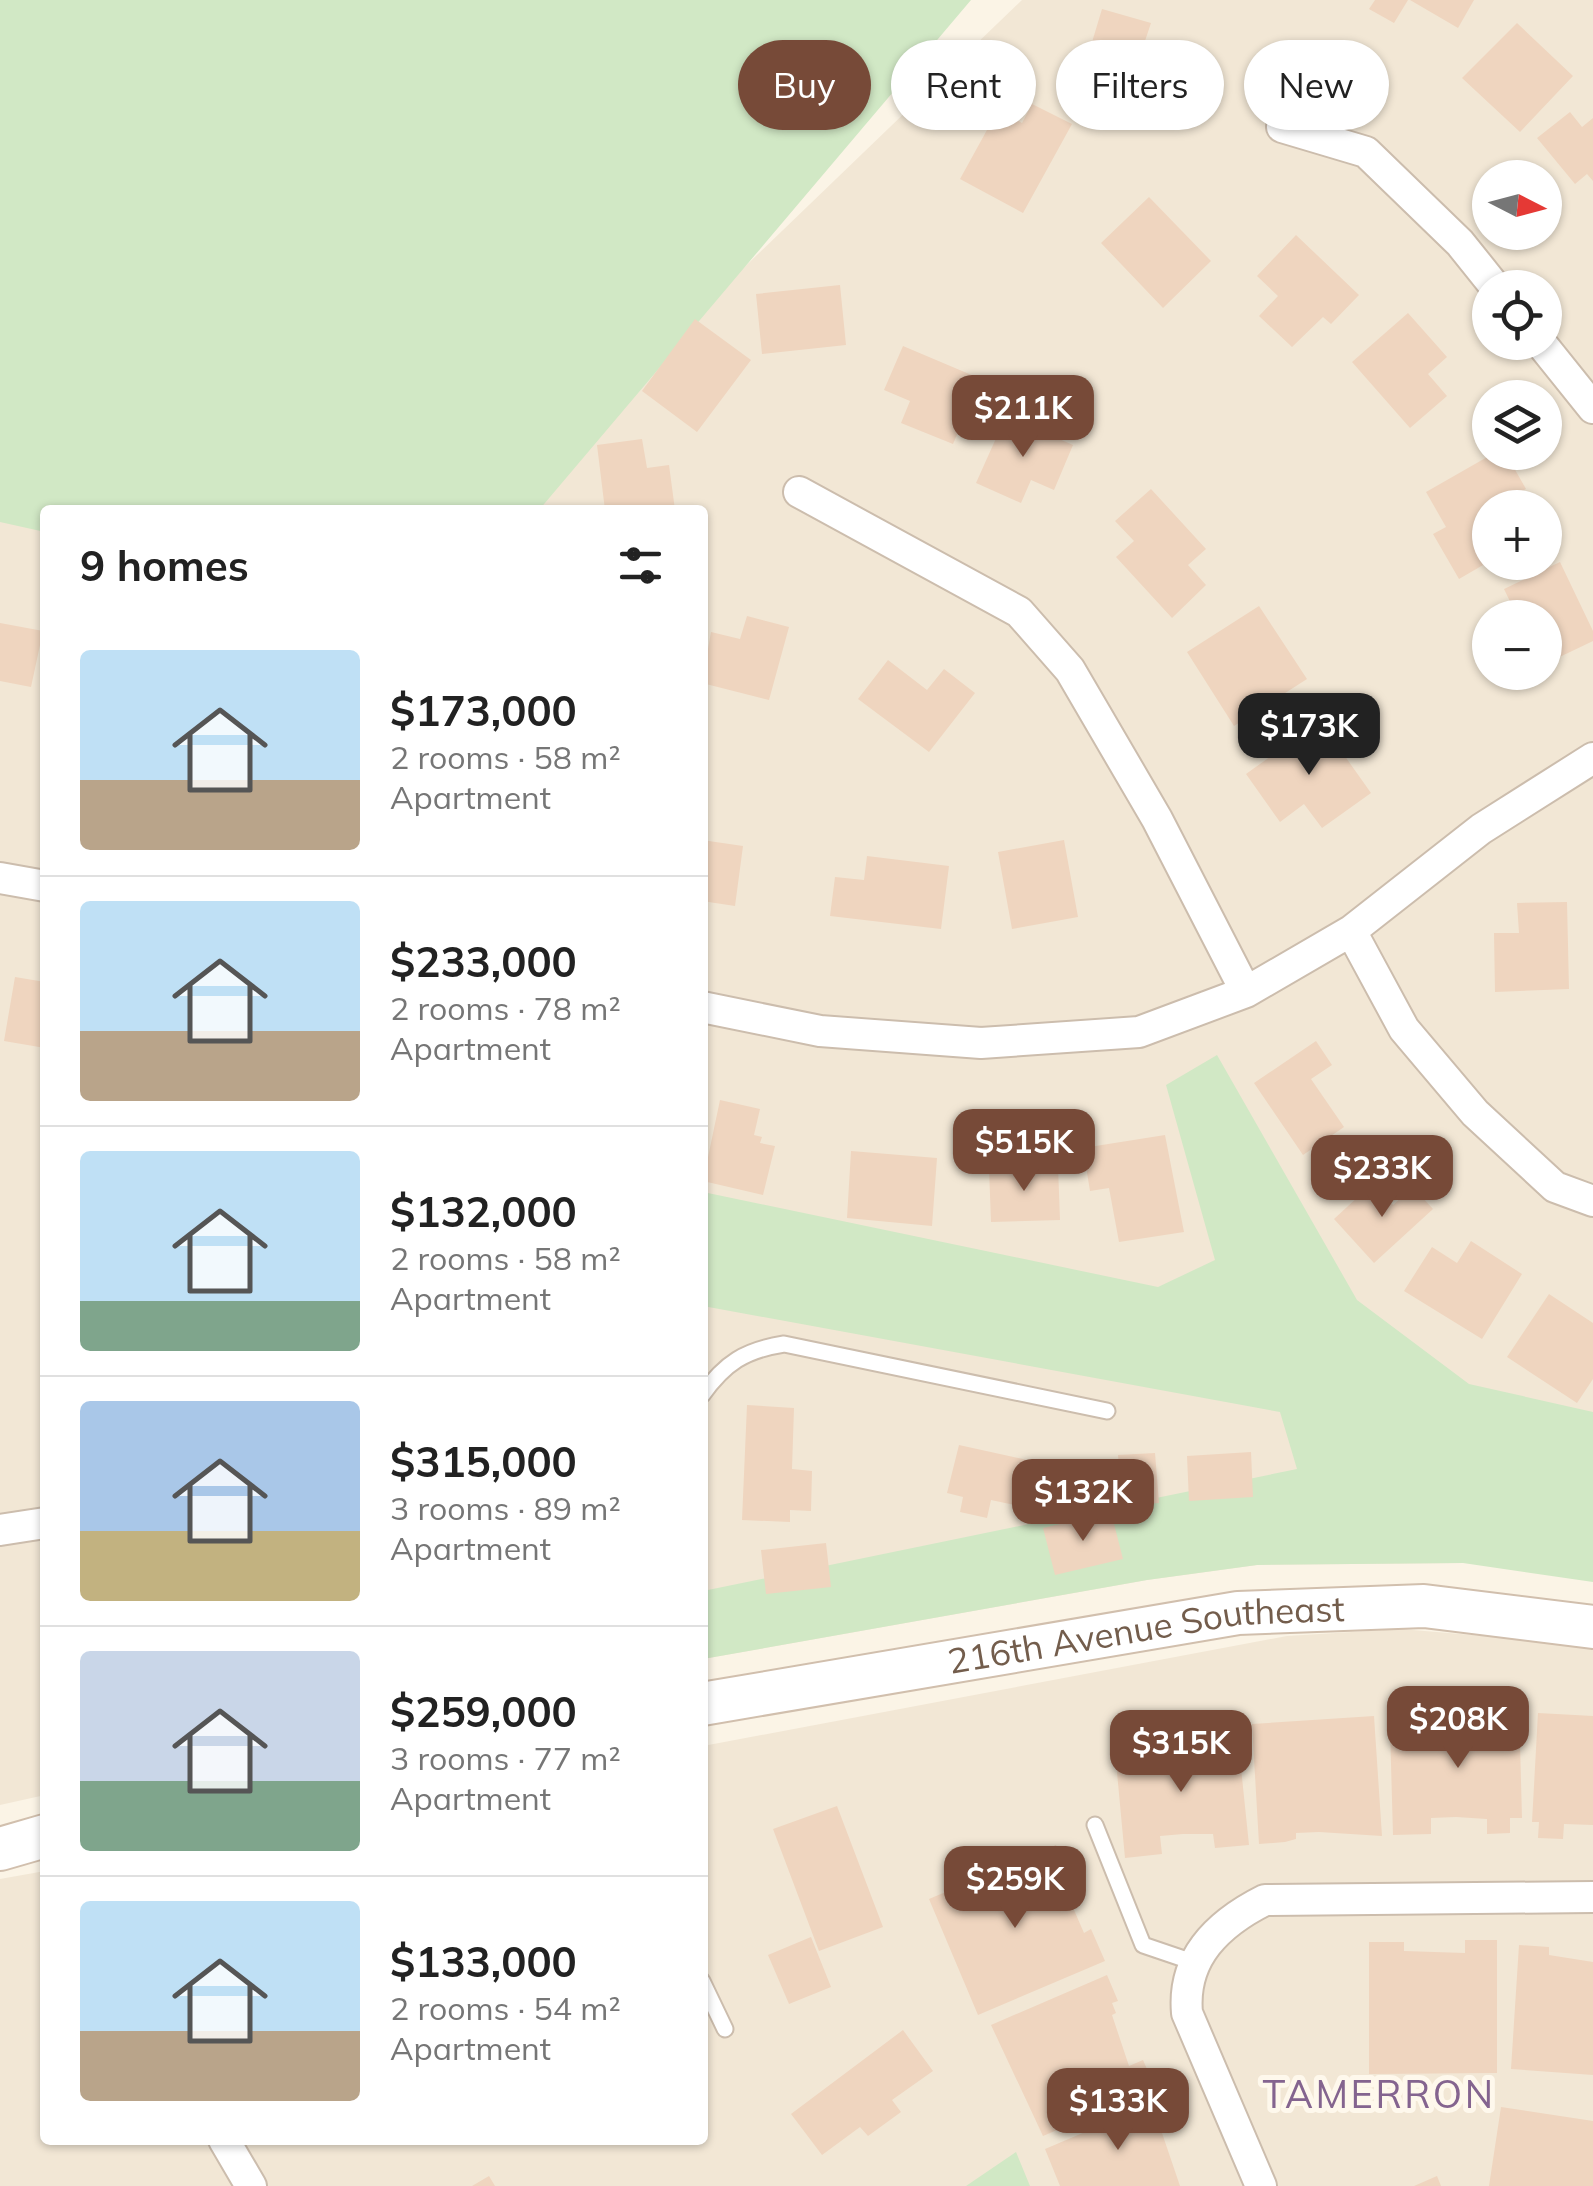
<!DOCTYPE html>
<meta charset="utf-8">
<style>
body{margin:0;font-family:Mulish,sans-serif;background:#f6f6f6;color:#222;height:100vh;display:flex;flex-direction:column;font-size:38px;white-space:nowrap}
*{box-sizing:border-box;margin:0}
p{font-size:32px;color:#767676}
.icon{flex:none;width:55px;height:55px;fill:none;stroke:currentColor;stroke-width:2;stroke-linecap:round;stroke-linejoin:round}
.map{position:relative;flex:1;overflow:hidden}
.sheet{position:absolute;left:40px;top:505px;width:668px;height:1640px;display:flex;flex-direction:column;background:#fff;border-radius:10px;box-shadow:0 2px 8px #0004}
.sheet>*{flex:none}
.top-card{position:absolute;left:738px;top:40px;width:705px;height:90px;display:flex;gap:20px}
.needle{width:65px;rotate:96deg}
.tools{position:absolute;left:1472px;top:160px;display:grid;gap:20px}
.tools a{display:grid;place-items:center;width:90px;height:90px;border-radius:50%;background:#fff;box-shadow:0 2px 8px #0004;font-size:50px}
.price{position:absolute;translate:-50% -85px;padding:0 22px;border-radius:20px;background:#774a38;color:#fff;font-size:32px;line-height:65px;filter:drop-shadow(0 2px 5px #0008)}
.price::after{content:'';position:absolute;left:50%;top:60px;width:30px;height:22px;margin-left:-15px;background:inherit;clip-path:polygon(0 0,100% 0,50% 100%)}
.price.selected{background:#222;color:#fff}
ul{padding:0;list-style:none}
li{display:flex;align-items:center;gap:30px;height:250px;padding:0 40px}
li+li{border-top:2px solid #e0e0e0}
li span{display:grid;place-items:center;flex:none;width:280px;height:200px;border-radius:10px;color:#555}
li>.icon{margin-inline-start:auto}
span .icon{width:120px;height:120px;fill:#fffc;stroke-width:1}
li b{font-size:42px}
h2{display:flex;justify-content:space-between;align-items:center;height:120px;padding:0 40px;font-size:42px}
.pill{padding:0 35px;border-radius:45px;background:#fff;box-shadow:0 2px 8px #0004;font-size:35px;line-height:90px}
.pill.selected{background:#774a38;color:#fff}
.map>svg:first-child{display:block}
.residential{fill:#f2e7d5;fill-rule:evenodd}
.green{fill:#d1e8c5}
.building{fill:#efd5bf}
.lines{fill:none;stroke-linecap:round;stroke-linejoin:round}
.lane-casing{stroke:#ccbdad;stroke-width:19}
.street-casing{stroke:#ccbdad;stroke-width:34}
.secondary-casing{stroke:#d1bfad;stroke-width:46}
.lane{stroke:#fff;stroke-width:15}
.street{stroke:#fff;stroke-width:30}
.secondary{stroke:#fff;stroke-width:42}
.labels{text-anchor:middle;stroke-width:10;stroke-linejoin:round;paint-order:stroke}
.street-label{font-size:35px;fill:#735d4c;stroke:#fef8ec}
.neighbourhood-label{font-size:38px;letter-spacing:2.5px;fill:#84648f;stroke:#fef8ec}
</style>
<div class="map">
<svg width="1593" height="2186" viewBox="0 0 1593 2186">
<rect width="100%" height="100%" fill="#fbf4e6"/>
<path class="residential" d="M1022,0H1593V1464L1463,1563L1257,1565L1147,1580L703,1659L702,510H492ZM1490,178H1545V232H1490ZM1490,288H1545V342H1490ZM1490,398H1545V452H1490ZM1490,508H1545V562H1490ZM1490,618H1545V672H1490Z
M0,519L45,525V1795L0,1805Z
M1401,1629L1593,1645V2186H0V1879L45,1871V2140H702L703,1746L1287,1636Z"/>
<path class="green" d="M0,0H971L539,510H45V532L0,522Z
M1217,1055L1357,1300L1469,1384L1593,1412V1582L1463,1563L1257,1565L1147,1580L703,1659V1591L1297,1469L1280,1412L703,1306V1192L1158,1287L1215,1260L1166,1085Z
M1016,2152L1030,2186H966Z"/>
<path class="building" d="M1375,0H1408L1394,23L1369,9Z
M1410,0H1474L1458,28Z
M1102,9L1151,23L1143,47L1168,55L1153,104L1080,82Z
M1517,23L1573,76L1520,132L1462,78Z
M1032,104L1072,124L1023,213L960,179L998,110L1022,123Z
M1570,112L1582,127L1593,118V181L1587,174L1575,184L1537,138Z
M1149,197L1211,261L1163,308L1101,243Z
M1296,235L1359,295L1331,324L1323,317L1292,347L1259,316L1278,296L1257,276Z
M840,285L846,345L762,354L756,294Z
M1408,313L1447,357L1428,374L1447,396L1410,428L1352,362Z
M695,319L751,360L697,432L642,391Z
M903,346L981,379L953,444L901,423L910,401L884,390Z
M1006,416L1073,445L1054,490L1031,480L1021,503L976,483Z
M642,439L647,468L669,465L675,510H605L597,445Z
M1496,452H1505L1526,489L1500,502L1503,508H1490V561L1459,579L1433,534L1446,527L1426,492Z
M1151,489L1206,549L1188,565L1206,585L1172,618L1116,557L1134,541L1115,521Z
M1560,562L1593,631V641L1545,664V618H1518L1504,589Z
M1259,606L1307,679L1234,726L1187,652Z
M747,616L789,627L769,700L702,683L711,632L740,639Z
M0,623L43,631L31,687L0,681Z
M888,660L927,690L944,669L975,693L929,752L858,699Z
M1320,721L1371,793L1322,828L1304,804L1280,822L1246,774Z
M702,840L743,846L735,906L702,901Z
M1064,840L1078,917L1012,929L998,852Z
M867,856L949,866L941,929L830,916L835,877L864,880Z
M1567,902L1569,989L1495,992L1494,933H1519L1517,903Z
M15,977L45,982V1048L4,1041Z
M1316,1041L1332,1065L1311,1079L1344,1127L1303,1155L1254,1083Z
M720,1100L760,1109L754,1135L762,1137L760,1143L775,1146L763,1195L703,1181Z
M1165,1135L1184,1232L1119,1242L1109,1188L1090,1191L1083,1148Z
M851,1151L937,1158L932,1226L847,1218Z
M1058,1166L1060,1220L991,1222L989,1168Z
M1373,1183L1393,1205L1413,1187L1433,1209L1374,1263L1334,1219Z
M1471,1241L1522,1274L1482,1339L1404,1291L1432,1247L1457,1263Z
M1549,1294L1593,1323V1379L1577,1403L1507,1357Z
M747,1405L794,1408L792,1469L812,1471L811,1511L790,1510V1522L742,1520Z
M959,1445L1054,1466L1043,1511L991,1500L987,1518L960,1512L963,1497L947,1493Z
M1251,1452L1253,1497L1189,1501L1187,1456Z
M1155,1453L1159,1503L1122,1506L1118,1455Z
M1111,1512L1123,1559L1055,1575L1043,1528Z
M826,1543L831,1587L766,1594L761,1550Z
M1519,1707L1522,1818H1510V1833L1487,1834V1819L1456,1817L1431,1818V1834L1393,1835L1390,1728L1450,1727V1709Z
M1538,1713L1593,1716V1825L1564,1824L1563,1839L1538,1838L1539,1822H1532Z
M1374,1716L1382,1836L1319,1832L1296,1833V1839L1285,1842L1259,1844L1252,1724Z
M1238,1739L1249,1845L1215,1848L1213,1834H1183L1160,1836L1162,1854L1125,1858L1115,1751Z
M837,1806L883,1927L819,1951L773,1829Z
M1056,1845L1069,1877L1065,1879L1074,1910L1084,1933L1091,1929L1105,1961L978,2015L929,1899Z
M811,1937L831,1987L789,2004L768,1955Z
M1465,1940H1497V2073L1369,2074V1942H1404V1951L1465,1953Z
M1519,1945L1549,1947V1955L1593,1962V2075L1511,2069Z
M1107,1975L1118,2001L1112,2003L1116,2013L1112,2015L1129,2066L1143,2060L1153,2083L1142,2088L1144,2093L1043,2136L991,2025Z
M903,2030L933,2071L892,2100L901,2112L868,2136L860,2127L822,2155L791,2114Z
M1151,2104L1154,2111L1167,2105L1176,2127L1162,2133L1180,2186H1060L1045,2149Z
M1501,2107L1593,2121V2186H1489Z
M489,2176L495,2186H472Z
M1437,2176L1441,2186H1414Z"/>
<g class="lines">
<g class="lane-casing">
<path id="lane" d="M702,1395C725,1363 745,1350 784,1344L1107,1411
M1095,1825L1143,1945L1196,1963
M702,1981L725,2029"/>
</g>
<g class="street-casing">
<path id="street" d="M1282,127L1366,152L1460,243L1496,288
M1540,342L1593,408
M799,492L1019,612L1070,670L1157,819L1246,992
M0,878L45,886
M1351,931L1404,1029L1475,1113L1555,1187L1593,1201
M702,1007L820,1031L981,1043L1139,1032L1246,992L1351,931L1481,829L1593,758
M0,1530L45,1523
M224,2140L251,2186
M1261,2186L1187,2013C1182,1957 1219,1923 1265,1900L1593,1897"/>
</g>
<g class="secondary-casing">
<g id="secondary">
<path id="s1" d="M702,1704L1238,1613L1424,1606L1593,1627"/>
<path d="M0,1849L45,1836"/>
</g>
</g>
<use href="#lane" class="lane"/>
<use href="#street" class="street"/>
<use href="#secondary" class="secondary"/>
</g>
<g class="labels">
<g class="street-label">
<text dy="12" stroke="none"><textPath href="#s1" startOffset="450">216th Avenue Southeast</textPath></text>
</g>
<g class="neighbourhood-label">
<text x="1379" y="2108">TAMERRON</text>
</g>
</g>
</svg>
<div class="tools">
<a><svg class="needle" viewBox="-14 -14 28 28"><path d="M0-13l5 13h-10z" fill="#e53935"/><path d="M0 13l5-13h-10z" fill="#767676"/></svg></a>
<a><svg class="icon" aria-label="locate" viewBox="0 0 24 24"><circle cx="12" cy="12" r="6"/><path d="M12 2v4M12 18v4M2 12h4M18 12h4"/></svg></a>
<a><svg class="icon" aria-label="layers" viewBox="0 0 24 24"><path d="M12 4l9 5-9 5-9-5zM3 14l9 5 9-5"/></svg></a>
<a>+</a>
<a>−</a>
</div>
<b class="price" style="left:1023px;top:460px">$211K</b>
<b class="price selected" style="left:1309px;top:778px">$173K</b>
<b class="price" style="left:1024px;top:1194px">$515K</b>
<b class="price" style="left:1382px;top:1220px">$233K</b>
<b class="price" style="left:1083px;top:1544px">$132K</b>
<b class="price" style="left:1458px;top:1771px">$208K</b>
<b class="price" style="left:1181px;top:1795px">$315K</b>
<b class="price" style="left:1015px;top:1931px">$259K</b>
<b class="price" style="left:1118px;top:2153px">$133K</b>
<div class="top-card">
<a class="pill selected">Buy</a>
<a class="pill">Rent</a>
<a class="pill">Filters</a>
<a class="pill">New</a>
</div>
<section class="sheet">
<h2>9 homes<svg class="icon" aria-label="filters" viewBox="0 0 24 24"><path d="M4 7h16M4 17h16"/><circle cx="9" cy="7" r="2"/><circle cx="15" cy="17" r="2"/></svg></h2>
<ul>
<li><span style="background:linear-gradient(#bfe0f5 65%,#b9a48a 0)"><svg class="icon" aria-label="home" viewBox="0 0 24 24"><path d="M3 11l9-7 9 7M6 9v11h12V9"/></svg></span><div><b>$173,000</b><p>2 rooms · 58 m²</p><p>Apartment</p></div></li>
<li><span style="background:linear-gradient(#bfe0f5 65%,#b9a48a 0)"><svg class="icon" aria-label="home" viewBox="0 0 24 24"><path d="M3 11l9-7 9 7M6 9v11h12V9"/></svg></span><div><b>$233,000</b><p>2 rooms · 78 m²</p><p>Apartment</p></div></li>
<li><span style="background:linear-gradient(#bfe0f5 75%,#7fa58c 0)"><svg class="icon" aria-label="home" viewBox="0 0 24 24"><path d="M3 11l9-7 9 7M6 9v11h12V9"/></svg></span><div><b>$132,000</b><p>2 rooms · 58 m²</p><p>Apartment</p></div></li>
<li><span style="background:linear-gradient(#a9c7e8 65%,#c2b280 0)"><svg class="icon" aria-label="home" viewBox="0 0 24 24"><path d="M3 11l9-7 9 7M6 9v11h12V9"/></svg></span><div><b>$315,000</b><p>3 rooms · 89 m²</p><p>Apartment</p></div></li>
<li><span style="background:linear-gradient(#c9d6e8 65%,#7fa58c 0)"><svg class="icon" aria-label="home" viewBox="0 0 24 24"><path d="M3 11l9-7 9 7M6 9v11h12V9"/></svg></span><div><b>$259,000</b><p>3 rooms · 77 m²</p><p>Apartment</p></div></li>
<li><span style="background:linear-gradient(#bfe0f5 65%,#b9a48a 0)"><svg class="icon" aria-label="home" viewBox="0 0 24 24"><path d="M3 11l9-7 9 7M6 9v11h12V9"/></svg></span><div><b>$133,000</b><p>2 rooms · 54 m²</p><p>Apartment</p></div></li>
</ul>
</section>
</div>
